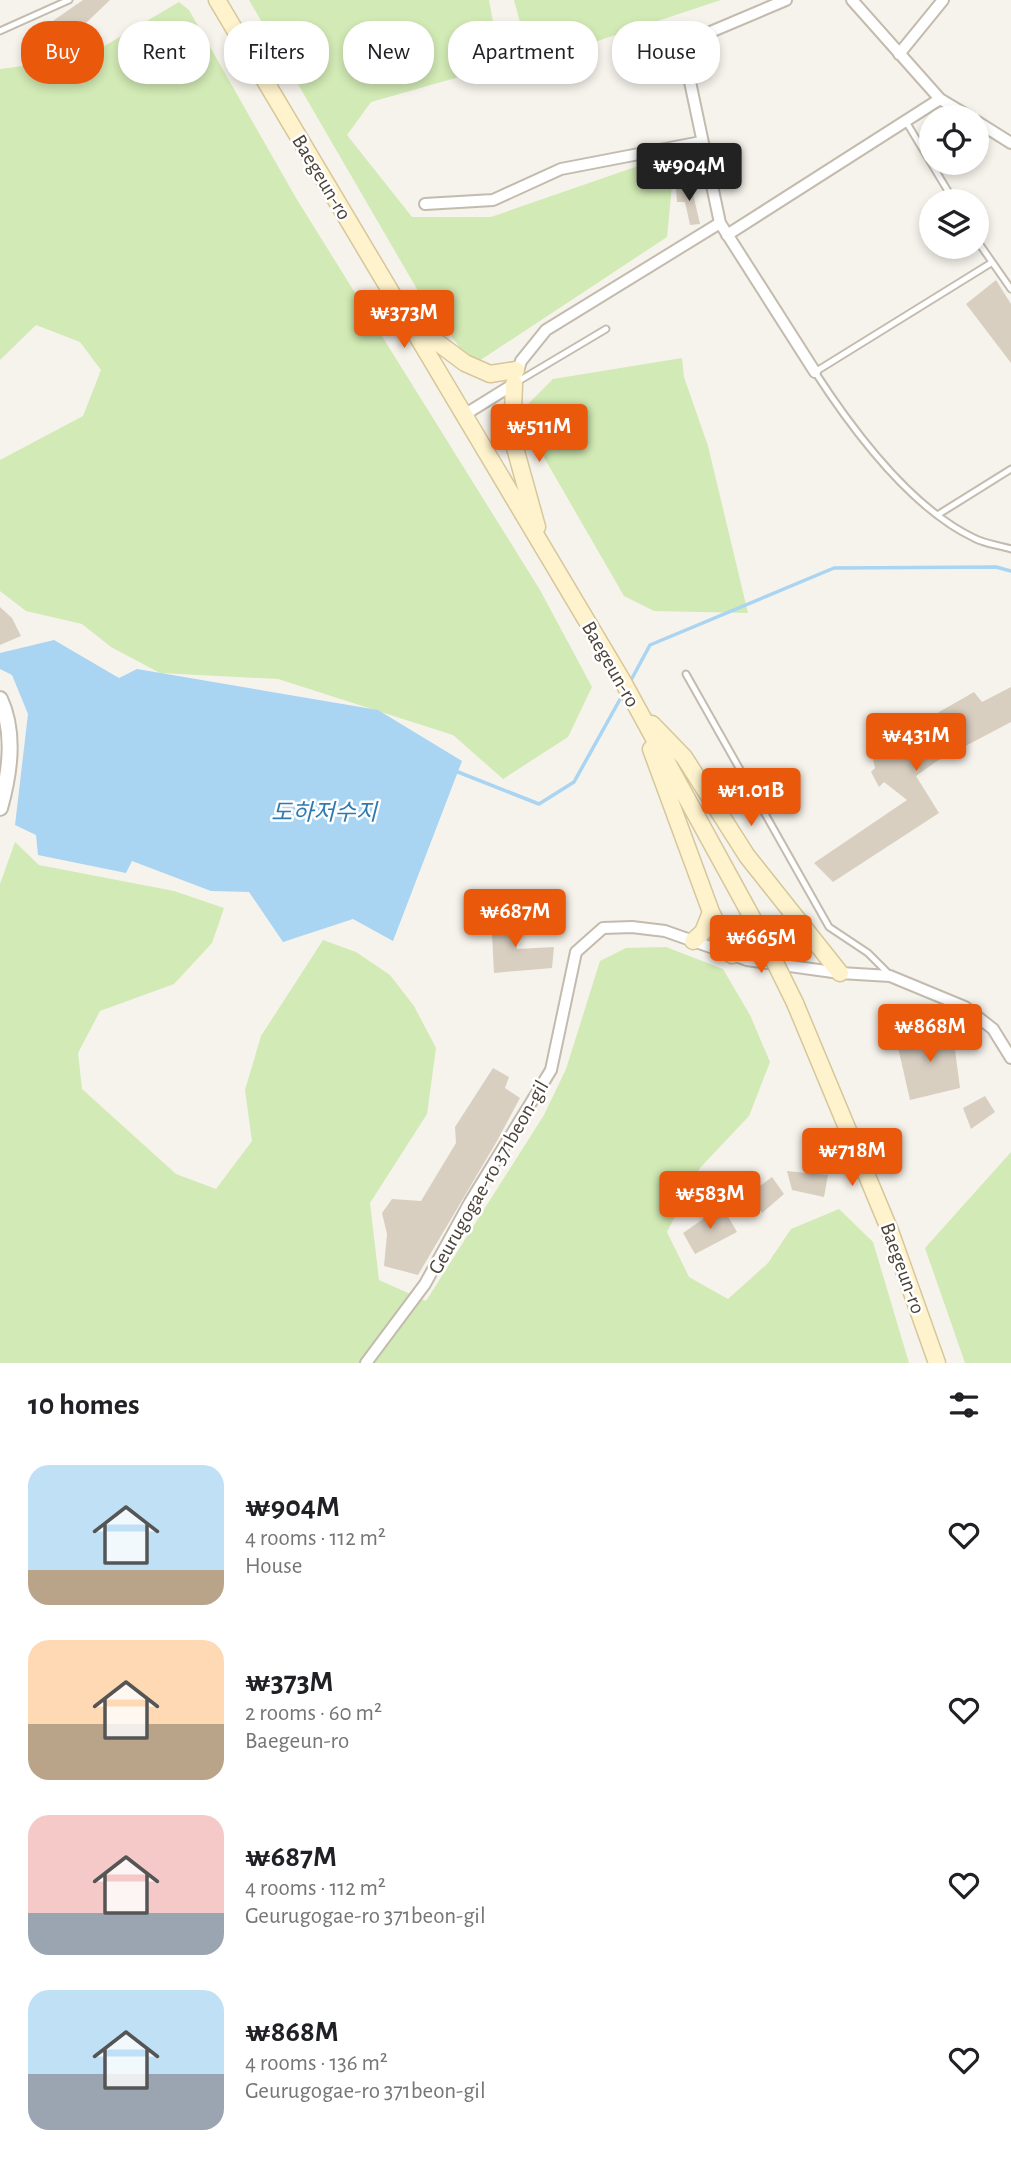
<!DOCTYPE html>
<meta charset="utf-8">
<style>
body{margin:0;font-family:"Alegreya Sans","Noto Sans KR",sans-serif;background:#f6f6f6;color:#202124;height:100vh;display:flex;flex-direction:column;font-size:26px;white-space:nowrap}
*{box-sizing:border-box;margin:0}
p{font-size:23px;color:#757577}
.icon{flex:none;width:38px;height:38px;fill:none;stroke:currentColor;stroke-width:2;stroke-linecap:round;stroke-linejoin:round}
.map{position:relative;height:1363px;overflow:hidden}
.side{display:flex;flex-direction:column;background:#fff;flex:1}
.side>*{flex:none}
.hud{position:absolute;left:21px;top:21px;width:970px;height:63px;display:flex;gap:14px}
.fabs{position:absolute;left:919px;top:105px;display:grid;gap:14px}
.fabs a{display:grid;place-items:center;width:70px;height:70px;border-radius:50%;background:#fff;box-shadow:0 4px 10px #0003;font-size:35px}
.price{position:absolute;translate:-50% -60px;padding:0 16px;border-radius:7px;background:#ea580c;color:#fff;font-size:23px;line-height:46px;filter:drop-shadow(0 2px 4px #0008)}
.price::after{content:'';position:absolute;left:50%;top:42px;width:21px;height:16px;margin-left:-10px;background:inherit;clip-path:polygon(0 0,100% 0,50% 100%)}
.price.on{background:#222;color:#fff}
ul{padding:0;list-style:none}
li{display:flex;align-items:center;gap:21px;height:175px;padding:0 28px}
li span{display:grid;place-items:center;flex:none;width:196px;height:140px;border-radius:21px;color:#555}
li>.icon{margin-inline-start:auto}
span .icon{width:84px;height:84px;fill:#fffc;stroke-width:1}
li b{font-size:30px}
h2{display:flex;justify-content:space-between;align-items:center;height:84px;padding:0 28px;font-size:30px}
.tag{padding:0 24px;border-radius:28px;background:#fff;box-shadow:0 4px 10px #0003;font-size:24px;line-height:63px}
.tag.on{background:#ea580c;color:#fff}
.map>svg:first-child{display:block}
.green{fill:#d2eab5}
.water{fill:#a9d4f2}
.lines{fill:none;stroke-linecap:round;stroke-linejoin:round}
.stream{stroke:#a9d4f2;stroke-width:3.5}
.building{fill:#d8cfc1}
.service-casing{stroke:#c2bbae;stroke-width:9}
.minor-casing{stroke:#c2bbae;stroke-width:14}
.tertiary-casing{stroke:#c2bbae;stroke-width:18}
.secondary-casing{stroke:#d6c79b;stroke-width:19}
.service{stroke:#fff;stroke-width:5}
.minor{stroke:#fff;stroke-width:10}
.tertiary{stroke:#fff;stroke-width:14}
.secondary{stroke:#fff3cd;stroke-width:16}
.secondary-bridge-casing{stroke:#d6c79b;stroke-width:19;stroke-linecap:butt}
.secondary-bridge{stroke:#fff3cd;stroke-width:16}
.labels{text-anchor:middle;stroke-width:5;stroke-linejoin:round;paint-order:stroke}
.street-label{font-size:21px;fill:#4b4439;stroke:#fff}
.water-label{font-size:23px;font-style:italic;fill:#2e7ab2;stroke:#fff}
</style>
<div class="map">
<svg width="1011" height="1363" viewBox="0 0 1011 1363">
<rect width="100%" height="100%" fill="#f6f3ec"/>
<path class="green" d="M249,0H489L501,65L371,102L347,135L412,217H491L641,165H674L667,237L473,365L421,296Z
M514,0H721L531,63Z
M179,2L189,10L296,198L540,590L592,687L568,737L503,779L453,735L278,679L160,673L111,647L82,624L26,611L0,591V460L83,416L101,370L80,342L36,325L0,360V69L84,58Z
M682,358L684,377L708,446L748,613L654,611L624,596L542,454L522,410L553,379Z
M15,842L39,865L174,891L224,908L212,943L174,984L100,1011L78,1053L82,1089L176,1174L216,1189L252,1141L245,1090L261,1036L323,940L356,952L390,975L414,1006L436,1048L427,1114L370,1203L379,1280L426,1301L544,1115L566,1069L600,961L626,948L666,947L723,969L750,1015L770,1062L749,1116L700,1168L667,1232L689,1277L728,1299L768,1263L791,1229L839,1209L873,1242L909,1363H0V884Z
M1011,1152V1363H965L925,1248Z"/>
<path class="water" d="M54,640L119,678L137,669L378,710L462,761L393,941L353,919L283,942L249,892L211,891L132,861L126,873L38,855L36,835L15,825L28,714L12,675L0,669V653Z"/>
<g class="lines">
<path class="stream" d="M630,682L650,645L834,568L996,567L1011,571
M458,772L539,804L574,782L623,694"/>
</g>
<path class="building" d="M83,0H110L87,22L40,50L31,36Z
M691,185L700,224L690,225L685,202H677L676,189Z
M996,280L1011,304V363L966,304Z
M0,607L12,618L21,636L0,645Z
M1011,687V722L937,761L916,776L939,813L833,882L814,863L907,800L884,782L879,787L871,772L875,768L872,755L878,749L876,742L884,737L883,731L899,722L906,731L974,692L982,702Z
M518,915L517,949L554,947L552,968L494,973L491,916Z
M952,1027L960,1088L910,1100L897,1043Z
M493,1068L509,1077L505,1088L520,1098L497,1141L418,1275L384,1266L387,1234L382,1213L392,1199L421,1201L456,1143L455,1127Z
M985,1096L995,1112L971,1129L963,1108Z
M787,1171L828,1175L824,1197L792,1190Z
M772,1177L784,1194L762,1213L749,1194Z
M722,1206L737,1232L695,1254L683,1233Z"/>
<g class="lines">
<g class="service-casing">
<path id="service" d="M0,31L69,0
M905,120L954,201
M976,239L1011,289
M991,263L815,372C852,429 911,508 974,538C985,544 999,545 1011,549
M517,382L606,329
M939,514L1011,469
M686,674L829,927L868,953L888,973"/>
</g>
<g class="minor-casing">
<path id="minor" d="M786,0L682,44L720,223L815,372
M852,0L940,99L970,117
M899,54L943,0
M976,121L1011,143
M425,204L493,200L561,169L701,142
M727,235L940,99
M464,415L514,384L521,361L546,330L720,223
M366,1363L425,1284L470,1202L551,1070L576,952L603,928L632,927L665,931L747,960L840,973L890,976L965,1007L993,1029L1011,1058"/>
</g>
<g class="tertiary-casing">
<path id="tertiary" d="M0,699C16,733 10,773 0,808"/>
</g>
<g class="secondary-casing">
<path id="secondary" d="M217,0L622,680L760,932
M414,325L465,363L490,374L516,370
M514,384L512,437L537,527
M652,724L684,757L747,856L840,973
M651,749L711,912L732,955
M693,941L703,932L711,912
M795,1003L890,1231L937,1363"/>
</g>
<use href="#service" class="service"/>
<use href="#minor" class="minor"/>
<use href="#tertiary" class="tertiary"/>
<use href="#secondary" class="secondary"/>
<g class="secondary-bridge-casing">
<path id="secondary-bridge" d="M760,932L795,1003"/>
</g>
<use href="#secondary-bridge" class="secondary-bridge"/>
</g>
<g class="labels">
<g class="street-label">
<text transform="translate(322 177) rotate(59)" y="7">Baegeun-ro</text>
<text transform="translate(611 664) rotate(60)" y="7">Baegeun-ro</text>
<text transform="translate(488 1177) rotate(-60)" y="7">Geurugogae-ro 371beon-gil</text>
<text transform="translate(903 1268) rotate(70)" y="7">Baegeun-ro</text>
</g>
<g class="water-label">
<text x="324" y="820">도하저수지</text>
</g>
</g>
</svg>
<div class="fabs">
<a><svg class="icon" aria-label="locate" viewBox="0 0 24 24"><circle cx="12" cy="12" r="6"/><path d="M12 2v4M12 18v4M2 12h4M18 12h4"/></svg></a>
<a><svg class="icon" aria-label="layers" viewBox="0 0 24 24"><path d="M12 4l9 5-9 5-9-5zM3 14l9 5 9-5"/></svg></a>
</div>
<b class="price on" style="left:689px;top:203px">₩904M</b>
<b class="price" style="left:404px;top:350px">₩373M</b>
<b class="price" style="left:539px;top:464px">₩511M</b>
<b class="price" style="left:916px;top:773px">₩431M</b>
<b class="price" style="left:751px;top:828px">₩1.01B</b>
<b class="price" style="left:515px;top:949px">₩687M</b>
<b class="price" style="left:761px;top:975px">₩665M</b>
<b class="price" style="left:930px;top:1064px">₩868M</b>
<b class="price" style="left:852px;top:1188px">₩718M</b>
<b class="price" style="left:710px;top:1231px">₩583M</b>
<div class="hud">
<a class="tag on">Buy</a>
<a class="tag">Rent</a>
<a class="tag">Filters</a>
<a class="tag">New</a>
<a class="tag">Apartment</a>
<a class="tag">House</a>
</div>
</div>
<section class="side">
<h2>10 homes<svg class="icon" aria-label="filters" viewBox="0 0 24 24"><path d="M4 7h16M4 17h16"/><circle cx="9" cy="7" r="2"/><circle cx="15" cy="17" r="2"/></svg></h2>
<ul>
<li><span style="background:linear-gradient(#bfe0f5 75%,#b9a48a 0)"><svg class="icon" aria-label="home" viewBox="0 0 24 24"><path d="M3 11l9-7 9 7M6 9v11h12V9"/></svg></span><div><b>₩904M</b><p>4 rooms · 112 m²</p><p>House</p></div><svg class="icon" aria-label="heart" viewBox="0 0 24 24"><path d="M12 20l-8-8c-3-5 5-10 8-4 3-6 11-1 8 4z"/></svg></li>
<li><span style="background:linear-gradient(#ffd9b3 60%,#b9a48a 0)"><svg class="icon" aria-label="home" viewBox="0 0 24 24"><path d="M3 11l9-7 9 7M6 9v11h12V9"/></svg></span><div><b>₩373M</b><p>2 rooms · 60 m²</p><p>Baegeun-ro</p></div><svg class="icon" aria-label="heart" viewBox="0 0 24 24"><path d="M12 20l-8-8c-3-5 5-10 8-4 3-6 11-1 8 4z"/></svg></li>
<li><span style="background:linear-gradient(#f6c9c9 70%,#9aa5b1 0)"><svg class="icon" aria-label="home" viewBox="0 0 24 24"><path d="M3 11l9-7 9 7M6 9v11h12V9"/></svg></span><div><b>₩687M</b><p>4 rooms · 112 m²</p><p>Geurugogae-ro 371beon-gil</p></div><svg class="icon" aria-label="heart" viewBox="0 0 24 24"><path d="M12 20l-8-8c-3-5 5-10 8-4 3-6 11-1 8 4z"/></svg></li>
<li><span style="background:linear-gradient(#bfe0f5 60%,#9aa5b1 0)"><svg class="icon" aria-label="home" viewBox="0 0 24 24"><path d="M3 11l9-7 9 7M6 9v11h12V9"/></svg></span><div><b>₩868M</b><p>4 rooms · 136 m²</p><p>Geurugogae-ro 371beon-gil</p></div><svg class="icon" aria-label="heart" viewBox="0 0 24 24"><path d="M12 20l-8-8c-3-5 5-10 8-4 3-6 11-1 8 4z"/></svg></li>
</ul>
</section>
